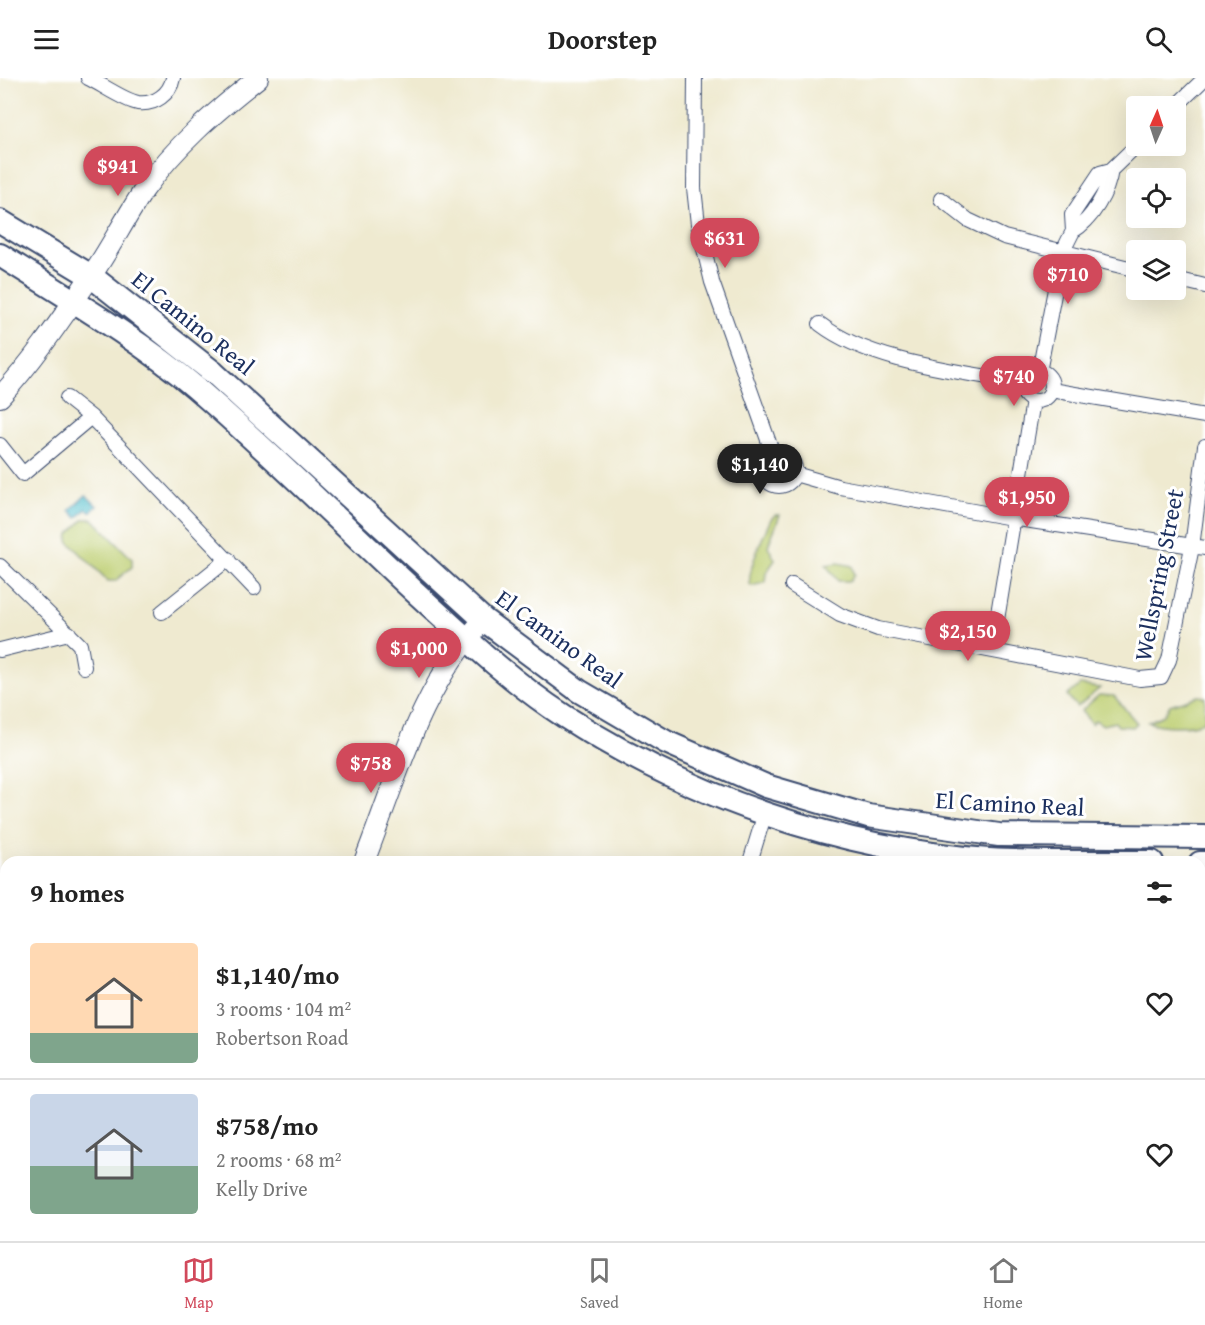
<!DOCTYPE html>
<meta charset="utf-8">
<style>
body{margin:0;font-family:"Gentium Book Plus",serif;background:#f2f2f2;color:#222;height:100vh;display:flex;flex-direction:column;font-size:22px;white-space:nowrap}
*{box-sizing:border-box;margin:0}
p{font-size:20px;color:#767676}
.icon{flex:none;width:33px;height:33px;fill:none;stroke:currentColor;stroke-width:2;stroke-linecap:round;stroke-linejoin:round}
.map{position:relative;flex:1;overflow:hidden}
.sheet{position:absolute;left:0px;top:778px;width:1206px;height:386px;display:flex;flex-direction:column;background:#fff;border-radius:18px 18px 0 0;box-shadow:0 6px 24px #0002}
.sheet>*{flex:none}
.needle{width:39px;rotate:3deg}
.controls{position:absolute;left:1126px;top:18px;display:grid;gap:12px}
.controls a{display:grid;place-items:center;width:60px;height:60px;border-radius:6px;background:#fff;box-shadow:0 6px 24px #0002;font-size:30px}
.price{position:absolute;translate:-50% -51px;padding:0 14px;border-radius:21px;background:#d1495b;color:#fff;font-size:20px;line-height:39px;filter:drop-shadow(0 2px 3px #0008)}
.price::after{content:'';position:absolute;left:50%;top:36px;width:18px;height:14px;margin-left:-9px;background:inherit;clip-path:polygon(0 0,100% 0,50% 100%)}
.price.on{background:#222;color:#fff}
ul{padding:0;list-style:none}
li{display:flex;align-items:center;gap:18px;height:150px;padding:0 30px}
li+li{border-top:2px solid #e0e0e0}
li span{display:grid;place-items:center;flex:none;width:168px;height:120px;border-radius:6px;color:#555}
li>.icon{margin-inline-start:auto}
span .icon{width:72px;height:72px;fill:#fffc;stroke-width:1}
li b{font-size:26px}
h2{display:flex;justify-content:space-between;align-items:center;height:72px;padding:0 30px;font-size:26px}
header{display:flex;justify-content:space-between;align-items:center;height:78px;padding:0 30px;background:#fff;font-size:27px;font-weight:600}
.menu{display:flex;justify-content:space-around;align-items:center;height:84px;border-top:2px solid #e0e0e0;background:#fff;font-size:16px;color:#767676}
.menu a{display:grid;justify-items:center;gap:3px}
.menu .on{color:#d1495b}
.map>svg:first-child{display:block}
.green{fill:#becf72;stroke:#6c7f68;stroke-width:1.5}
.water{fill:#50bdca;stroke:#367694;stroke-width:1.5}
.lines{fill:none;stroke-linecap:round;stroke-linejoin:round}
.street-casing{stroke:#3b4b6f;stroke-width:16}
.secondary-casing{stroke:#3b4b6f;stroke-width:22}
.primary-casing{stroke:#3b4b6f;stroke-width:26}
.street{stroke:#fff;stroke-width:14}
.secondary{stroke:#fff;stroke-width:20}
.primary{stroke:#fff;stroke-width:22}
.labels{text-anchor:middle;stroke-width:6;stroke-linejoin:round;paint-order:stroke}
.street-label{font-size:24px;fill:#1b2f5e;stroke:#fff}
</style>
<header><svg class="icon" aria-label="menu" viewBox="0 0 24 24"><path d="M4 6h16M4 12h16M4 18h16"/></svg>Doorstep<svg class="icon" aria-label="search" viewBox="0 0 24 24"><circle cx="10" cy="10" r="6"/><path d="M15 15l6 6"/></svg></header>
<div class="map">
<svg width="1205" height="1163" viewBox="0 0 1205 1163">
<rect width="100%" height="100%" fill="#fff"/>
<filter id="ink" filterUnits="userSpaceOnUse"><feTurbulence type="fractalNoise" baseFrequency=".0167" numOctaves="2"/><feDisplacementMap in="SourceGraphic" scale="12" xChannelSelector="R" yChannelSelector="G"/><feConvolveMatrix kernelMatrix="1 2 1 2 8 2 1 2 1" color-interpolation-filters="sRGB"/></filter>
<filter id="wash" filterUnits="userSpaceOnUse"><feTurbulence type="fractalNoise" baseFrequency=".008" numOctaves="4" result="noise"/><feDisplacementMap in="SourceGraphic" scale="24" xChannelSelector="R" yChannelSelector="G"/><feGaussianBlur stdDeviation="1.35" result="paint"/><feColorMatrix in="noise" values="0 0 0 0 0 0 0 0 0 0 0 0 0 0 0 0 0 1.4 0 .05"/><feComposite in="paint" operator="in"/></filter>
<g filter="url(#wash)">
<rect width="100%" height="100%" fill="#efead0"/>
<path class="green" d="M775,437H780L768,468L775,482L766,495L765,505L751,508C744,498 765,454 771,441Z
M84,441H93L132,481V489L115,503H108L68,463L69,456Z
M838,485L852,488L854,497L850,503H838L826,487Z
M1080,607L1100,610L1077,629L1067,618Z
M1099,617L1114,618L1137,645L1133,649L1118,648L1115,644L1103,647L1095,642L1092,646L1081,633Z
M1198,618L1205,619V643C1193,650 1161,649 1148,644L1164,637L1170,627Z"/>
<path class="water" d="M86,417L97,428L90,434L86,431L77,440L70,432Z"/>
</g>
<g filter="url(#ink)">
<g class="lines">
<g class="street-casing">
<path id="street" d="M88,0C101,6 125,23 138,25C155,27 170,16 173,0
M695,0L694,110L698,146L712,204L773,376
M1176,28L1205,0
M941,121L968,142L1004,159L1137,192
M1073,153C1092,142 1108,114 1111,92
M1176,201L1205,208
M820,246C871,285 959,293 1022,305
M1022 308a15 15 0 1 1 30 0a15 15 0 1 1-30 0Z
M1039,294L1062,175L1073,153L1072,137L1100,95L1111,92L1137,67
M1051,312L1205,338
M67,320L91,339L254,510
M0,367L23,396L91,339
M763 392a16 16 0 1 1 32 0a16 16 0 1 1-32 0Z
M795,396L840,409L1012,440L1205,470
M0,488L80,567L84,589
M792,507L840,537L878,551L1140,601L1161,599L1169,582L1192,469L1205,368
M162,534L228,481
M0,572L69,555
M992,572L1033,323
M750,784L765,735
M1200,1109L1205,1107
M559,1158L576,1161L595,1158
M1167,1158L1169,1163
M1066,1163L1079,1158"/>
</g>
<g class="secondary-casing">
<path id="secondary" d="M0,319C34,282 62,240 91,198C110,171 125,140 144,112C175,68 216,33 258,0
M364,784C396,703 421,606 484,542
M245,1163L246,1158"/>
</g>
<g class="primary-casing">
<path id="primary" d="M0,143L91,198L214,295L484,542L579,613L666,664L766,708L868,738L999,757L1205,759
M0,177C66,219 136,259 196,310C271,375 341,445 414,513C461,556 510,603 564,638C691,720 839,771 989,782C1043,785 1098,784 1152,784
M1200,785H1205"/>
</g>
<use href="#street" class="street"/>
<use href="#secondary" class="secondary"/>
<use href="#primary" class="primary"/>
</g>
</g>
<g class="labels">
<g class="street-label">
<text transform="translate(193 245) rotate(39)" y="8">El Camino Real</text>
<text transform="translate(1159 497) rotate(-79)" y="8">Wellspring Street</text>
<text transform="translate(559 561) rotate(36)" y="8">El Camino Real</text>
<text transform="translate(1010 726) rotate(3)" y="8">El Camino Real</text>
</g>
</g>
</svg>
<div class="controls">
<a><svg class="needle" viewBox="-14 -14 28 28"><path d="M0-13l5 13h-10z" fill="#e53935"/><path d="M0 13l5-13h-10z" fill="#767676"/></svg></a>
<a><svg class="icon" aria-label="locate" viewBox="0 0 24 24"><circle cx="12" cy="12" r="6"/><path d="M12 2v4M12 18v4M2 12h4M18 12h4"/></svg></a>
<a><svg class="icon" aria-label="layers" viewBox="0 0 24 24"><path d="M12 4l9 5-9 5-9-5zM3 14l9 5 9-5"/></svg></a>
</div>
<b class="price" style="left:118px;top:119px">$941</b>
<b class="price" style="left:725px;top:191px">$631</b>
<b class="price" style="left:1068px;top:227px">$710</b>
<b class="price" style="left:1014px;top:329px">$740</b>
<b class="price on" style="left:760px;top:417px">$1,140</b>
<b class="price" style="left:1027px;top:450px">$1,950</b>
<b class="price" style="left:968px;top:584px">$2,150</b>
<b class="price" style="left:419px;top:601px">$1,000</b>
<b class="price" style="left:371px;top:716px">$758</b>
<section class="sheet">
<h2>9 homes<svg class="icon" aria-label="filters" viewBox="0 0 24 24"><path d="M4 7h16M4 17h16"/><circle cx="9" cy="7" r="2"/><circle cx="15" cy="17" r="2"/></svg></h2>
<ul>
<li><span style="background:linear-gradient(#ffd9b3 75%,#7fa58c 0)"><svg class="icon" aria-label="home" viewBox="0 0 24 24"><path d="M3 11l9-7 9 7M6 9v11h12V9"/></svg></span><div><b>$1,140/mo</b><p>3 rooms · 104 m²</p><p>Robertson Road</p></div><svg class="icon" aria-label="heart" viewBox="0 0 24 24"><path d="M12 20l-8-8c-3-5 5-10 8-4 3-6 11-1 8 4z"/></svg></li>
<li><span style="background:linear-gradient(#c9d6e8 60%,#7fa58c 0)"><svg class="icon" aria-label="home" viewBox="0 0 24 24"><path d="M3 11l9-7 9 7M6 9v11h12V9"/></svg></span><div><b>$758/mo</b><p>2 rooms · 68 m²</p><p>Kelly Drive</p></div><svg class="icon" aria-label="heart" viewBox="0 0 24 24"><path d="M12 20l-8-8c-3-5 5-10 8-4 3-6 11-1 8 4z"/></svg></li>
</ul>
</section>
</div>
<nav class="menu">
<a class="on"><svg class="icon" aria-label="map" viewBox="0 0 24 24"><path d="M3 6l6-2 6 2 6-2v14l-6 2-6-2-6 2zM9 4v14M15 6v14"/></svg>Map</a>
<a><svg class="icon" aria-label="saved" viewBox="0 0 24 24"><path d="M7 4h10v16l-5-4-5 4z"/></svg>Saved</a>
<a><svg class="icon" aria-label="home" viewBox="0 0 24 24"><path d="M3 11l9-7 9 7M6 9v11h12V9"/></svg>Home</a>
</nav>
